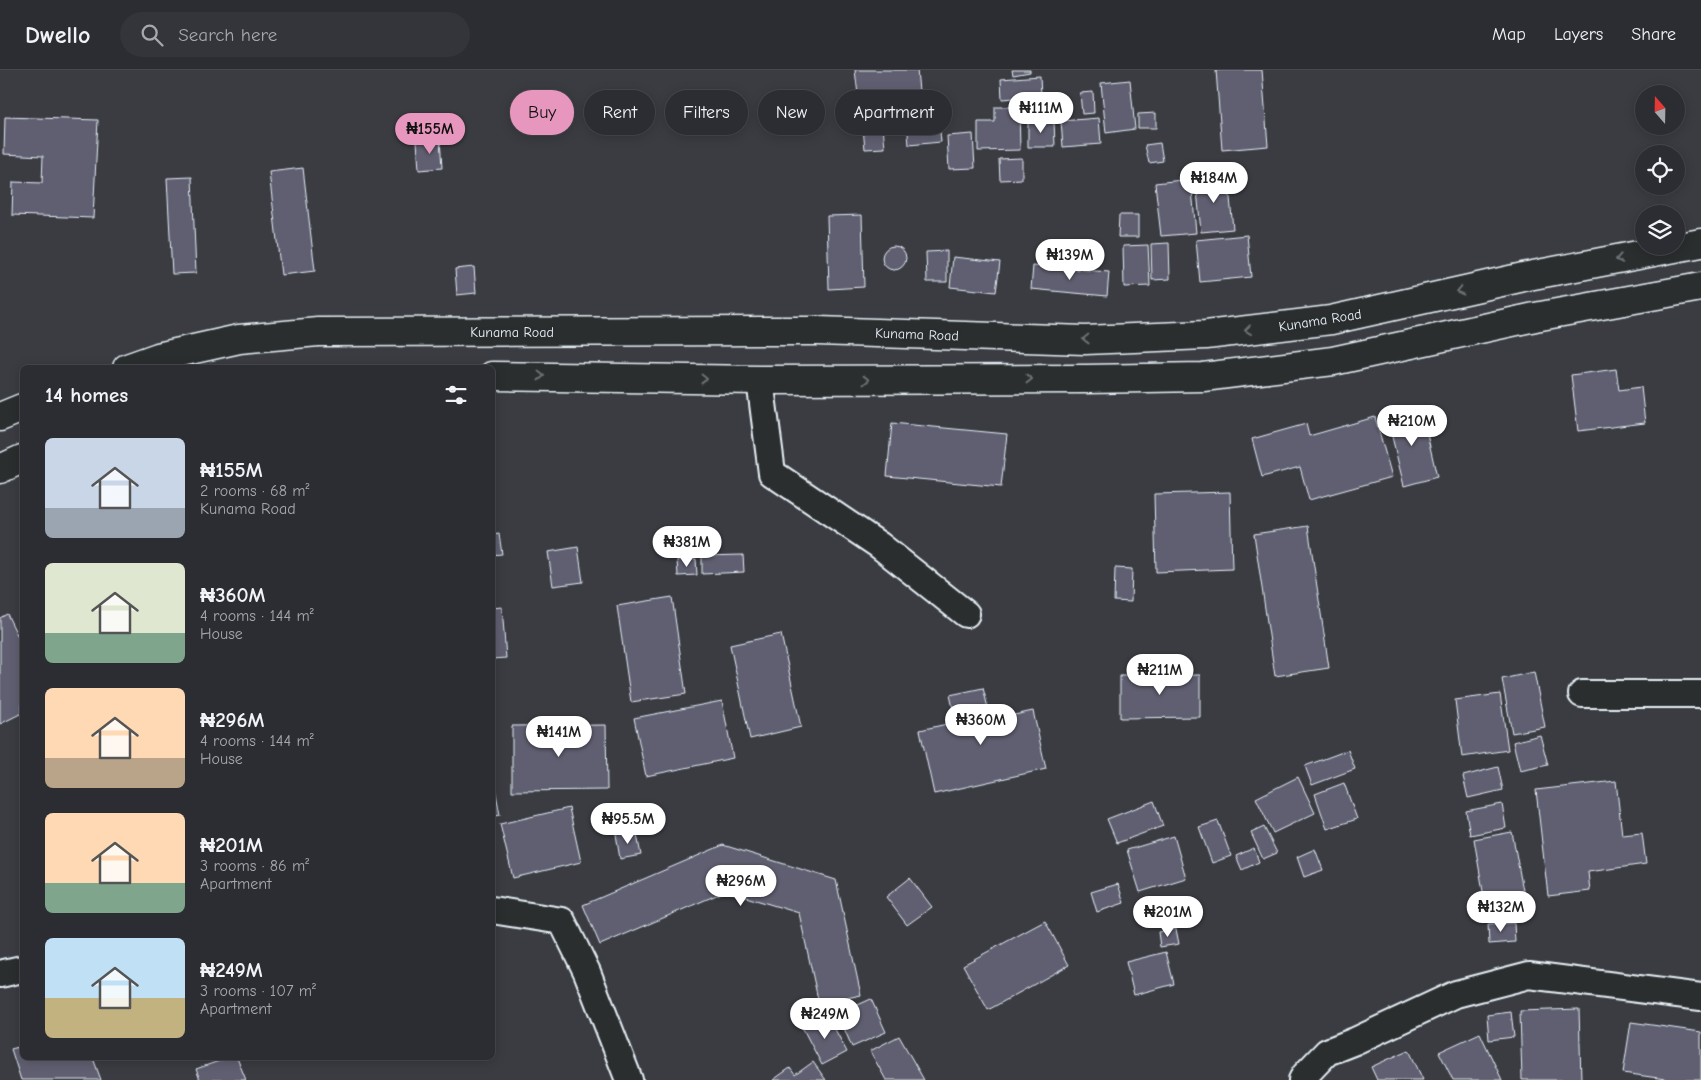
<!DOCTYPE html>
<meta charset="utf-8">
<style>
body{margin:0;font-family:"Comic Neue",sans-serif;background:#34353a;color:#f1f3f6;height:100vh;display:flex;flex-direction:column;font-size:19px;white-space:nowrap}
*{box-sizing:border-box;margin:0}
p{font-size:16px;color:#a6a8ac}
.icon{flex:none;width:28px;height:28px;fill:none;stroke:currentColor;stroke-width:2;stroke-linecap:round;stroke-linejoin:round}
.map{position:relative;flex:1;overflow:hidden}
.drawer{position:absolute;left:20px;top:295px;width:475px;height:695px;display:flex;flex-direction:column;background:#2c2d32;border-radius:8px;box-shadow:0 2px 12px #0003,0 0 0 1px #48494d}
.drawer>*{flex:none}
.banner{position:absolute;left:510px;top:20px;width:475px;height:45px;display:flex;gap:10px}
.needle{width:32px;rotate:340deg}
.tools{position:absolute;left:1635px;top:15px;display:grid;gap:10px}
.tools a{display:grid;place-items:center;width:50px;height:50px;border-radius:50%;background:#2c2d32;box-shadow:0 2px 12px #0003,0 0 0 1px #48494d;font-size:25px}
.price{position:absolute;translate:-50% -42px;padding:0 11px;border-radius:18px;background:#fff;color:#222;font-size:16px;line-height:32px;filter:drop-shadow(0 1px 2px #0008)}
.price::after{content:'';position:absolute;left:50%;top:30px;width:15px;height:11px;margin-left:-8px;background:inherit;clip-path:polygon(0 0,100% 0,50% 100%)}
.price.selected{background:#e797bd;color:#111}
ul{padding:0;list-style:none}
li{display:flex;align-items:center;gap:15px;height:125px;padding:0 25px}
li span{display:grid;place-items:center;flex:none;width:140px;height:100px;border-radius:8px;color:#555}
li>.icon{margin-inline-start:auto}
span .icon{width:60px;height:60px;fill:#fffc;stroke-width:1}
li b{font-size:21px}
h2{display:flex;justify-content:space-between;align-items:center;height:60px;padding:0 25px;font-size:21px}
.tag{padding:0 18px;border-radius:22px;background:#2c2d32;box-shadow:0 2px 12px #0003,0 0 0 1px #48494d;font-size:18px;line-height:45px}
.tag.selected{background:#e797bd;color:#111}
header{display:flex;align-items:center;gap:30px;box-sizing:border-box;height:70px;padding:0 25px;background:#2c2d32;border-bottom:1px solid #48494d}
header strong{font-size:24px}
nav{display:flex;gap:28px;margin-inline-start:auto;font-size:18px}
.search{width:350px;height:45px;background:#34353a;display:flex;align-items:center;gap:12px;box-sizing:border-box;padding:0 18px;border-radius:28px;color:#a6a8ac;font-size:19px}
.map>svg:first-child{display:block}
.building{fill:#5f5f71;stroke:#e8f1f8}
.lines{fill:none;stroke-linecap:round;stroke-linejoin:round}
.street-casing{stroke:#e8f1f8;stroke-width:30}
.secondary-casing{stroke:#e8f1f8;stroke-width:31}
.street{stroke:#2a2d2e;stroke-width:26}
.secondary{stroke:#2a2d2e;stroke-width:28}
.oneway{stroke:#6c7275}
.labels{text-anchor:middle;stroke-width:5;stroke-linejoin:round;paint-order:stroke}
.street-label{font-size:14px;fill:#e8f1f8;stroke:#2a2d2e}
</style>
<header>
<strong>Dwello</strong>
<div class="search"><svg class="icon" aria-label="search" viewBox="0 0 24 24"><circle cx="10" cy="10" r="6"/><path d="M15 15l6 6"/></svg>Search here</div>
<nav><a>Map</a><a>Layers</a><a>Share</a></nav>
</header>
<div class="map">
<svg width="1701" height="1010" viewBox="0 0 1701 1010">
<rect width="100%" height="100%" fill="#3a3c42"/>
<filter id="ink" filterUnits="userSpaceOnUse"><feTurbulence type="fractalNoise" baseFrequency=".02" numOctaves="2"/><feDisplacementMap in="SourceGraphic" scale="10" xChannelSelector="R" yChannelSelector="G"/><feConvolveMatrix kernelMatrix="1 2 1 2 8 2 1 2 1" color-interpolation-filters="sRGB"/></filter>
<g filter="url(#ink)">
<path class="building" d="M855,0H917L921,42L861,49Z
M1012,0H1030V2L1013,5Z
M1216,0H1262L1268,76L1222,80Z
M1040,6L1041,26L1002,29L1001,9Z
M1130,10L1135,59L1106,63L1101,13Z
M1093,22L1094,43L1082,44L1080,23Z
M995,37H1019L1020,80L978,81V52H995Z
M1156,43V58H1138V44Z
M5,47L98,50L93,148L12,145L13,112L42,113L43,86L4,84Z
M1099,48L1101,74L1063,77L1061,51Z
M939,50L941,72L909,75L907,52Z
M1028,50H1054L1055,77H1028Z
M883,56L885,78L865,79L863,58Z
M973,64L975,98L949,99L947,66Z
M440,69L442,98L419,100L417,71Z
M1160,73L1163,91L1149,93L1145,75Z
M1022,88V109L1000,110L999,89Z
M303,98L315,201L281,205L269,102Z
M192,107L196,203L172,204L167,108Z
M1228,107L1233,159L1201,162L1196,110Z
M1191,109L1196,163L1161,166L1155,113Z
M862,145L864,217L829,219L827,146Z
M1119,145H1138V167H1118Z
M1247,165L1251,207L1200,212L1196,170Z
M1169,173L1170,209L1152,210L1151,174Z
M1148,175L1150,216L1124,217L1123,176Z
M882 188a12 12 0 1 1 24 0a12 12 0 1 1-24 0Z
M947,181V212H927L926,182Z
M953,187L1000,192L996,222L950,217Z
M1033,196L1109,202L1107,226L1031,219Z
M474,197L476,223L457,225L455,199Z
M1616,299L1619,320L1641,317L1645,353L1578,361L1571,305Z
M1421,338L1437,407L1404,416L1387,346Z
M1375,347L1392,407L1309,430L1300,397L1262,407L1252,369L1306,354L1309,366Z
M892,353L1007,364L1001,417L887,406Z
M1230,422L1232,499L1156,502L1154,424Z
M1308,456L1329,598L1275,606L1254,464Z
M499,464L502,484L492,485V465Z
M578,477L583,512L553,516L548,482Z
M743,485L744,502L702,504V486Z
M696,489L697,505L678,506L677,490Z
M1115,498L1132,499L1131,532L1114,531Z
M672,527L686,624L631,632L617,536Z
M502,537L506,588L492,589V538Z
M7,544L22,575V643L0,654V548Z
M781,564L801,657L750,669L730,575Z
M1534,602L1545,657L1512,663L1502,609Z
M1200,605V647L1120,648V606Z
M983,618L991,650L1033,641L1046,699L934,724L920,660L956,652L950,625Z
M1500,624L1508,680L1462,687L1455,630Z
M722,631L733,688L646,706L634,648Z
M606,655L607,720L512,721V656Z
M1540,665L1548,695L1520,701L1513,672Z
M1348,680L1355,699L1312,715L1305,696Z
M1498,697L1503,720L1468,728L1463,706Z
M492,702L500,745L492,747Z
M1298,707L1315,743L1273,763L1256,728Z
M1616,711L1622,765L1642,763L1646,794L1588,802L1590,821L1548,826L1536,720Z
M1344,713L1357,749L1327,759L1315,724Z
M1154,731L1163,756L1117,773L1107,749Z
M1502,734L1506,758L1470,765L1466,741Z
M569,738L581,792L513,808L500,754Z
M1218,751L1231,786L1212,793L1199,757Z
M1264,757L1277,783L1263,789L1251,763Z
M636,760L641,785L620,789L616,764Z
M1512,762L1524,826L1485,833L1474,769Z
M1174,766L1186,808L1140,822L1127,780Z
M723,775L836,810L861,925L819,934L799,843L726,821L600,875L583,835Z
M1254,778L1259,792L1242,800L1236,786Z
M1315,779L1323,800L1304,807L1297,787Z
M910,808L932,837L907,855L886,827Z
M1118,814L1124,833L1097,842L1091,822Z
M1045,851L1069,895L988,940L963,895Z
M1514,853L1515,872L1489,874L1488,854Z
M1176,859L1179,874L1160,877L1158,862Z
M1166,882L1174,914L1134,925L1126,892Z
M871,929L886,962L852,977L838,944Z
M1579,939L1581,1010H1522L1520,941Z
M1511,942L1514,967L1489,970L1487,945Z
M827,944L847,982L822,995L802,957Z
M1631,952L1701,962V1010H1672L1623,1003Z
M1480,963L1502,1010H1453L1439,982Z
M899,966L924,1010H886L870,981Z
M22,976V988H93L101,1010H21L11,979Z
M1409,980L1423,1010H1377L1371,997Z
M228,988H237L246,1010H200L196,999Z
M813,992L826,1010H773L790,998L795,1005Z"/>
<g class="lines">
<g class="street-casing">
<path id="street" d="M760,310L772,403L879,475L966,544
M1582,624H1701
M492,840L562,851L587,902L629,1010
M0,904L22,899
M1302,1010L1305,1005L1327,982L1355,971L1456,924L1529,905L1701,927"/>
</g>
<g class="secondary-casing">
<path id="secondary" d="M127,298L158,287L239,269L318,262L818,261L1085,270L1206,265L1331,250L1528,206L1701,173
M492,306L760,310L1087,309L1203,307L1333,291L1535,247L1701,217
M0,347L22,338
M0,399L22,389"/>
</g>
<use href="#street" class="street"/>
<use href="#secondary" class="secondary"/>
</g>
<defs><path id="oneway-chevron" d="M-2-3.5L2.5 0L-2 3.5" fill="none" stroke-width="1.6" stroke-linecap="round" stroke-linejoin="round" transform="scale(1.25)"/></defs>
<g class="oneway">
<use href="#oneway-chevron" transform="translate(1619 189) rotate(169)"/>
<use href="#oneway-chevron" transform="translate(1460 221) rotate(167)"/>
<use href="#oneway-chevron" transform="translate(1248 260) rotate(173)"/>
<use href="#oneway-chevron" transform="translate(1086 269) rotate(179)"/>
<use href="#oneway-chevron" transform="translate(541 306) rotate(1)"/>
<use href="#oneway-chevron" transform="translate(704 309) rotate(1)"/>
<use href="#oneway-chevron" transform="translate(1029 309)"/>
<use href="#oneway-chevron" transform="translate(866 310)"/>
</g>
</g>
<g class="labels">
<g class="street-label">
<text transform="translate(1320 250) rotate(-9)" y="5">Kunama Road</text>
<text x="512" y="267">Kunama Road</text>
<text transform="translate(917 264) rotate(2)" y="5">Kunama Road</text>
</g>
</g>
</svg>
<div class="tools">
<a><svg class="needle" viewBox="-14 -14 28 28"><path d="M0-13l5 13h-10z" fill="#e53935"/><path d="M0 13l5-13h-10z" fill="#a6a8ac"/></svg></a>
<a><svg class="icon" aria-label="locate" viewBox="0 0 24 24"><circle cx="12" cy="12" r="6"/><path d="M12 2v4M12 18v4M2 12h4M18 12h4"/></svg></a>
<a><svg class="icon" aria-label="layers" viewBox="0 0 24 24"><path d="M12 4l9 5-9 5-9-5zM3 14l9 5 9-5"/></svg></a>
</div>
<b class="price" style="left:1041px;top:64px">₦111M</b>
<b class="price selected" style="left:430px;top:85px">₦155M</b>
<b class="price" style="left:1214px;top:134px">₦184M</b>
<b class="price" style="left:1070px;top:211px">₦139M</b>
<b class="price" style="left:1412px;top:377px">₦210M</b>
<b class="price" style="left:687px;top:498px">₦381M</b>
<b class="price" style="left:1160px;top:626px">₦211M</b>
<b class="price" style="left:981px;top:676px">₦360M</b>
<b class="price" style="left:559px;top:688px">₦141M</b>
<b class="price" style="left:628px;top:775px">₦95.5M</b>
<b class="price" style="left:741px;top:837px">₦296M</b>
<b class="price" style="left:1501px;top:863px">₦132M</b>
<b class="price" style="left:1168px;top:868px">₦201M</b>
<b class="price" style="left:825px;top:970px">₦249M</b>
<div class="banner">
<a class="tag selected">Buy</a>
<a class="tag">Rent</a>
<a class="tag">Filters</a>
<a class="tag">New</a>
<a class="tag">Apartment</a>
</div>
<section class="drawer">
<h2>14 homes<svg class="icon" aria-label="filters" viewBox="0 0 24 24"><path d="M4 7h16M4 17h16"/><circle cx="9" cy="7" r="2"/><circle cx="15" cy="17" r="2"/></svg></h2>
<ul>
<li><span style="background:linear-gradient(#c9d6e8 70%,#9aa5b1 0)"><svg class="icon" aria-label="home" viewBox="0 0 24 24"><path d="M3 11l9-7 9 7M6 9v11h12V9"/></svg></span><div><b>₦155M</b><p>2 rooms · 68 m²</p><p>Kunama Road</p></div></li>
<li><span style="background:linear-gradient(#dfe7d0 70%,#7fa58c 0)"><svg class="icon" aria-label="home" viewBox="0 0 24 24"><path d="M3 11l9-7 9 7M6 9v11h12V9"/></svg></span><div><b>₦360M</b><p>4 rooms · 144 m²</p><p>House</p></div></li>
<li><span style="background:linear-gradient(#ffd9b3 70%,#b9a48a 0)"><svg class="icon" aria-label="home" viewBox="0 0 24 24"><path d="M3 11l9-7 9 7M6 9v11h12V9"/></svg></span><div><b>₦296M</b><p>4 rooms · 144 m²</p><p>House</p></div></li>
<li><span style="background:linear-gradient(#ffd9b3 70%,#7fa58c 0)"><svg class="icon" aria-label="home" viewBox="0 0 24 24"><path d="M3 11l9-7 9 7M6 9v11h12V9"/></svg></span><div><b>₦201M</b><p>3 rooms · 86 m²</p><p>Apartment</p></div></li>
<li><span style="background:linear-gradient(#bfe0f5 60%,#c2b280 0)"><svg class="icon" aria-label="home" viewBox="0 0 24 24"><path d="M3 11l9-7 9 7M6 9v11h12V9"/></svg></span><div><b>₦249M</b><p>3 rooms · 107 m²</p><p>Apartment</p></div></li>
</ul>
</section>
</div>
